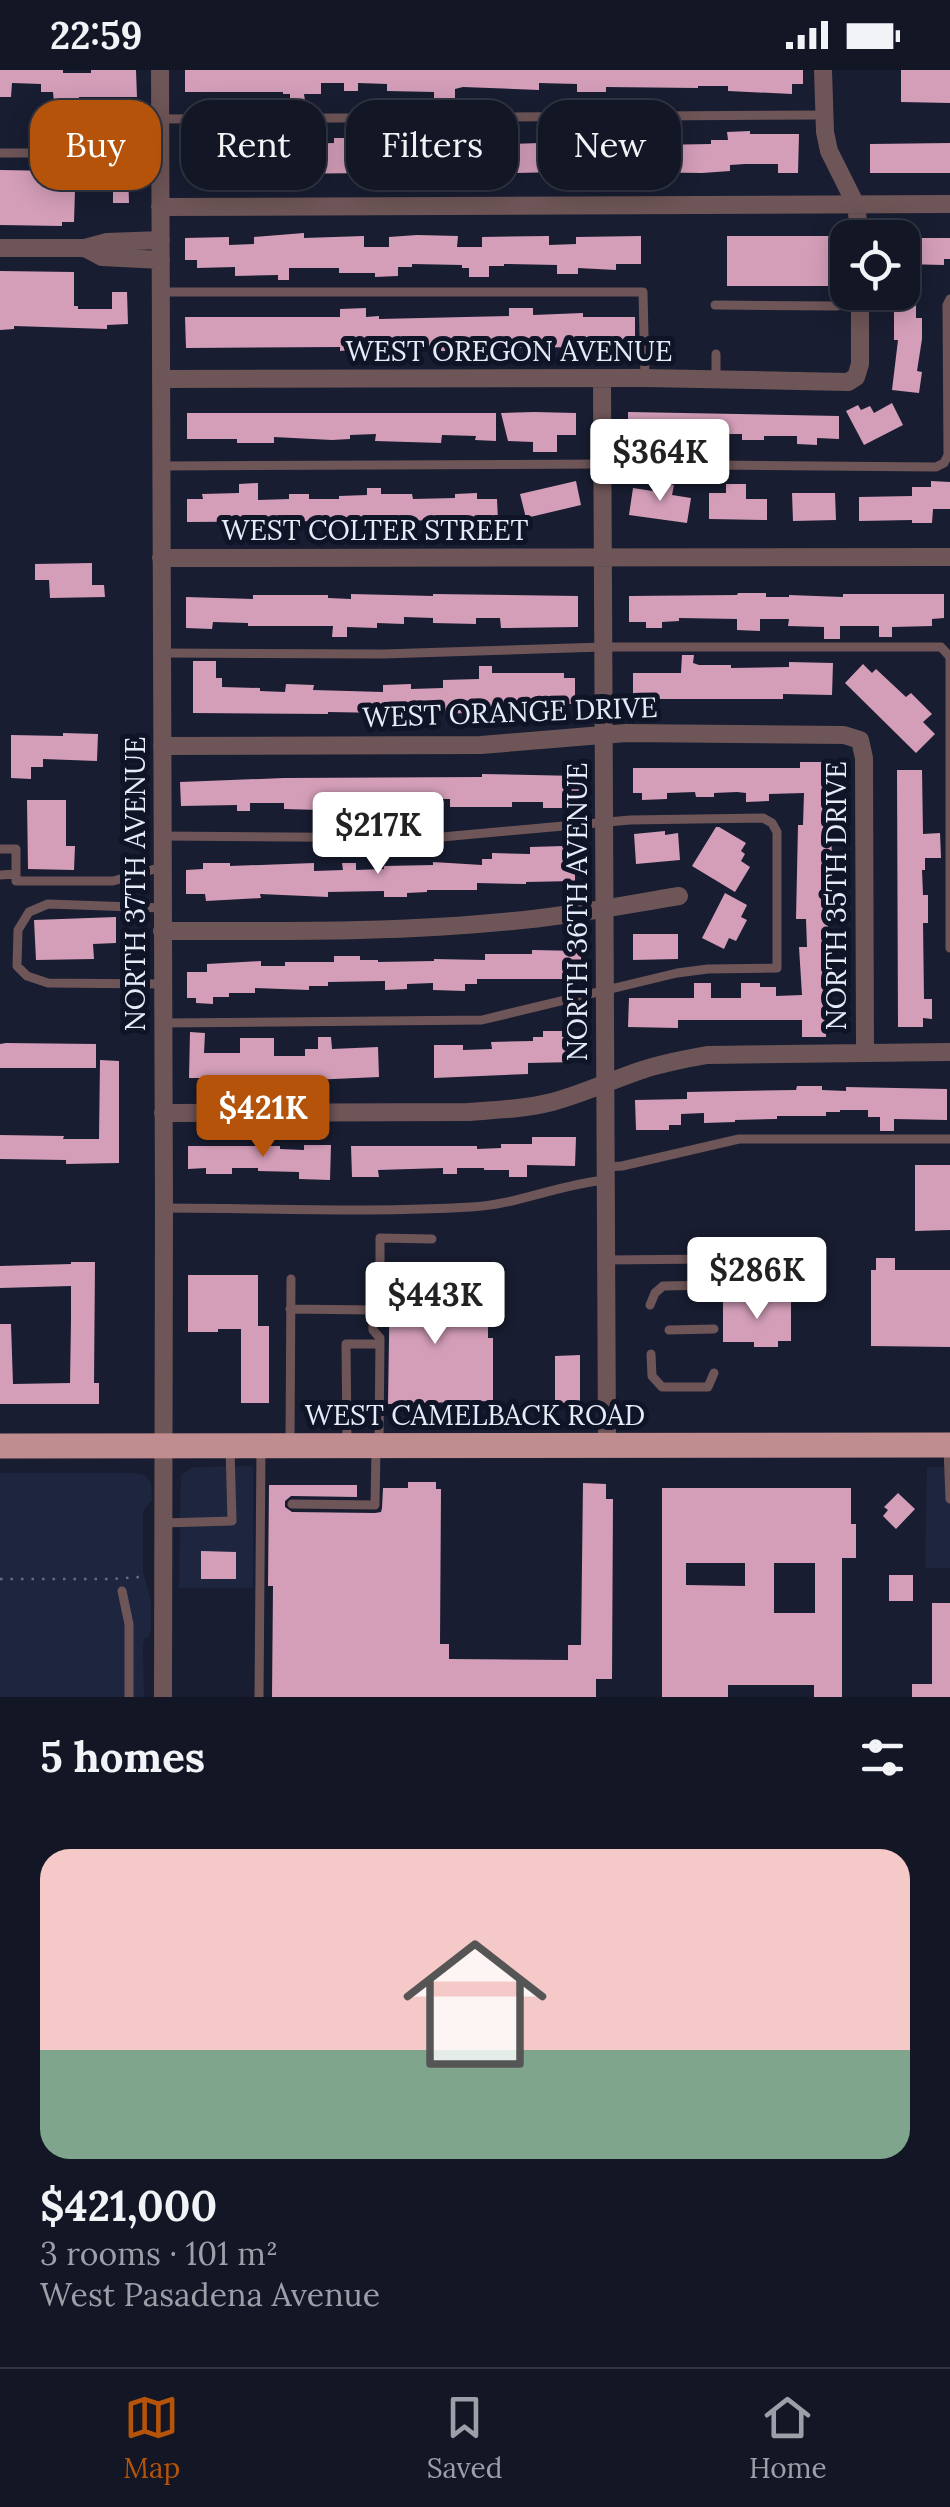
<!DOCTYPE html>
<meta charset="utf-8">
<style>
body{margin:0;font-family:Lora,serif;background:#1b1f2d;color:#f1f3f6;height:100vh;display:flex;flex-direction:column;font-size:38px;white-space:nowrap}
*{box-sizing:border-box;margin:0}
p{font-size:32px;color:#9c9fa7}
.icon{flex:none;width:55px;height:55px;fill:none;stroke:currentColor;stroke-width:2;stroke-linecap:round;stroke-linejoin:round}
.map{position:relative;height:1627px;overflow:hidden}
.details{display:flex;flex-direction:column;background:#121625;flex:1}
.details>*{flex:none}
.banner{position:absolute;left:30px;top:30px;width:890px;height:90px;display:flex;gap:20px}
.tools{position:absolute;left:830px;top:150px;display:grid;gap:20px}
.tools a{display:grid;place-items:center;width:90px;height:90px;border-radius:20px;background:#121625;box-shadow:0 5px 25px #0003,0 0 0 2px #313542;font-size:50px}
.price{position:absolute;translate:-50% -85px;padding:0 22px;border-radius:10px;background:#fff;color:#222;font-size:32px;line-height:65px;filter:drop-shadow(0 2px 5px #0008)}
.price::after{content:'';position:absolute;left:50%;top:60px;width:30px;height:22px;margin-left:-15px;background:inherit;clip-path:polygon(0 0,100% 0,50% 100%)}
.price.selected{background:#b45309;color:#fff}
ul{padding:0;list-style:none}
li{display:grid;align-content:center;gap:20px;height:530px;padding:0 40px}
li+li{border-top:2px solid #313542}
li span{display:grid;place-items:center;height:310px;border-radius:30px;color:#555}
li>.icon{margin-inline-start:auto}
span .icon{width:180px;height:180px;fill:#fffc;stroke-width:1}
li b{font-size:42px}
h2{display:flex;justify-content:space-between;align-items:center;height:120px;padding:0 40px;font-size:42px}
.tag{padding:0 35px;border-radius:30px;background:#121625;box-shadow:0 5px 25px #0003,0 0 0 2px #313542;font-size:35px;line-height:90px}
.tag.selected{background:#b45309;color:#fff}
.status{display:flex;justify-content:space-between;align-items:center;height:70px;padding:0 50px;background:#121625;direction:ltr}
.status svg{height:28px;fill:currentColor}
.menu{display:flex;justify-content:space-around;align-items:center;height:140px;border-top:2px solid #313542;background:#121625;font-size:28px;color:#9c9fa7}
.menu a{display:grid;justify-items:center;gap:5px}
.menu .selected{color:#b45309}
.map>svg:first-child{display:block}
.built{fill:#1e263f}
.building{fill:#d49eb9;fill-rule:evenodd}
.lines{fill:none;stroke-linecap:round;stroke-linejoin:round}
.path{stroke:#666b7d;stroke-width:2.5;stroke-dasharray:2.5 8;stroke-linecap:butt}
.service{stroke:#6e5557;stroke-width:9}
.minor{stroke:#6e5557;stroke-width:18}
.primary{stroke:#bf8c8f;stroke-width:25}
.labels{text-anchor:middle;stroke-width:10;stroke-linejoin:round;paint-order:stroke}
.street-label{font-size:28px;fill:#e6ebf8;stroke:#0f1427}
</style>
<div class="status"><b>22:59</b><svg viewBox="0 0 49 12"><path d="M0 12V9h3v3zM5 12V6h3v6zM10 12V3h3v9zM15 12V0h3v12zM26 1h20v11H26zM47 4h2v5h-2z"/></svg></div>
<div class="map">
<svg width="950" height="1627" viewBox="0 0 950 1627">
<rect width="100%" height="100%" fill="#181d31"/>
<path class="built" d="M253,1396V1518H179L181,1406L192,1397Z
M927,1397H950V1498H925Z
M0,1403H134L144,1405L151,1412L152,1430L143,1441V1502L151,1532V1560L148,1567L144,1569L143,1576L144,1627H0Z"/>
<path class="building" d="M0,0H63V3H91V0H136L137,27H79V33H54L53,22H41V14L12,13L11,27H0Z
M185,0H803V14H792V24L728,21V16H698V18L606,17V22H577V14L539,13V20L463,17L455,19V30L434,29V22L387,21V14L358,13V21H344V13H321V24H304L305,31H290V24H283V22H185Z
M901,0H950V33L901,32Z
M750,61V64H799L798,103H778V94H745L730,95V101L702,103L628,102V91L601,92V100L560,98V102L516,103L491,102V95H464V102L277,104L251,102V92H223V100L186,101V79H203V69L251,71V66H271V75L334,73V68H349V73L361,72V81H386L385,65H397V72H406V74H446V83L472,82V64H493V71H510V74L540,73V81H565V76L610,79V64H638V72H654V75L711,74V70H728L727,62Z
M950,73V103H870V74Z
M81,96L107,98V102H128L129,133H113V121L75,120L74,152H62V156L0,155V100L57,101V97Z
M304,163V168L364,166V177H389V167L417,165L458,166L457,177H482V167L549,166V175L576,174V167L641,166V194H616V200L578,198V204H557V195L504,194V196H489V207H469V198H462V195L412,194V197H398V206L375,207V203H339V198H289V210H278V205L235,206V197L197,198V190H185V168L229,167V175L254,174V167Z
M727,166H837L838,214H829V216H727Z
M902,168H950V189H944V195L902,194Z
M0,201L74,202V236H78V239H112V222H127L128,254L107,255V259L14,256V259L0,260Z
M916,227V248H922V269L917,301L922,302L919,323L892,320L898,270H894V228Z
M366,238V247L379,246V249L509,246V238H533V245L583,243V247H635V276H619V281L591,282V277L485,278V281H439V278L389,279V276H355V280L340,281V277L186,278L185,247H340V239Z
M892,333L903,355L864,375L846,341L858,335L861,340L870,336L874,343Z
M534,342L576,343V365H557V382H533V372L508,371L501,343Z
M628,342L839,346V369L817,368V375L797,374V366H764V370H742V364H711V370L628,371Z
M187,343H496V371L475,370L476,366L442,365L441,373L375,371L376,364L350,365V369L332,370L274,367V373H237V369H187Z
M576,411L581,435L526,448L520,424Z
M931,411L950,412V439H933L932,453H912V450L859,451V427L912,426V417H931Z
M654,412L674,415L672,425L691,428L687,453L629,445L633,418L653,421Z
M258,413V430L289,429V424H309V429H339V426L367,425V418H381V424H412L413,429L455,428V424L477,423V429H497L498,450L187,452V429H203L202,424L239,423V414Z
M726,414H746V429H767V450L709,449V423H726Z
M792,423H835L836,450L793,451Z
M92,493V515H104L105,527L50,528L49,510H35V494Z
M738,523H766V527H789V525L843,527V524H944V548L932,549V556L892,557V567H879V556H840V569H824V557L788,556L789,549H760V561L737,560V549L679,548V551L662,552V558H646V552H629V526L737,525Z
M351,524L433,526V524L578,526V557L501,558L500,548H476V554L433,553V548L404,547V554L377,553V558L347,557V567H332L333,556H248V553L213,552L212,559L186,558V527L253,529V525H328V528L351,529Z
M682,585H694L693,593L699,595H731V598L789,597V592L833,593L832,625L783,624V629H633V603H681Z
M193,591H216V608H222V617L260,618V621L285,622L286,614L314,615L313,620L383,622V615L411,614V619L443,618V610L479,609V596H492V603H564V608H575V634L525,633V637L475,638V643L426,644V646L384,647V643L328,642V644L193,643Z
M863,594L872,603L876,599L906,627L911,623L932,644L923,652L935,664L916,683L845,613Z
M63,663L98,664L97,691L43,689V697H31V709L11,708V665L63,666Z
M800,692H828L827,745H831L832,795H829L828,860H831L832,954H826V967H802V950H678V958L628,957L629,928H694V913H711V928H741V913H760V917H776V926L802,925L799,877H807L806,849H796L798,755H803L804,723L769,724V731L746,732V723L737,722L714,723V727H696L695,722L667,723V729L642,730V723H633V698H800Z
M897,700H922L923,764L940,763L941,788H925V800H922L923,825H928V853H923L924,929H932V949L923,948V957H898Z
M482,704L579,706V732H563V738H543V732H512V737H450V729H425V735L376,736H355V730H328V733H320V740L284,739V733H250V741H237V735L181,736L180,712L284,708L482,707Z
M27,730H66V776H75L74,800L28,799Z
M716,757H719L746,773L741,781L745,784L741,791L750,797L735,822L692,796Z
M665,761V765L678,763L680,790L636,794L634,764Z
M564,776V786H575V811L526,812V814L477,813V820H427V822L407,823V827H384V821L328,822V827L260,824L261,828L206,831L205,824H186V800L203,799V793H230V796L314,793V801L343,800L342,793H356V800L384,799V796L433,795V792L482,795V789H492V783L530,784V777Z
M725,823L747,835L741,847L747,850L736,871L729,868L724,879L702,868Z
M116,847V873L93,874L94,889L36,890L34,850Z
M633,864H678V889L633,890Z
M532,880L581,881V909H477V914H465V921L433,920V913L407,914V919L385,920V911L328,912V916H309V920L255,918V923H229V927H213V934L196,933V928H187V902H207V894L261,891V896H285V892H334V886H360V890H378V892L434,891V889L485,890V884H532Z
M543,961H562V967H576L577,992L528,993V1004L434,1008V975H463V980L492,979L491,972L533,971V967H543Z
M190,962L205,963L204,983H240V968H274V986H305V979H318V967H331L332,979L378,977L379,1007L288,1011L287,1008H189Z
M6,973L96,974V998H0V974Z
M100,990L119,991V1093L66,1094V1090L0,1089V1065L64,1066L63,1069H99Z
M797,1016H822V1020L846,1021V1017L947,1019V1050L894,1049V1061H880V1047H868V1040H840V1042H826V1046H777V1049L735,1050V1052L704,1053V1043L681,1044V1055H669V1060H636L635,1030L687,1029V1022L796,1020Z
M532,1067H576L575,1096L527,1095V1107H509V1100H484V1098H457V1104H443V1098L378,1100L379,1107H352L351,1076H477V1079L501,1078V1074H532Z
M304,1075H331L330,1110L299,1109V1102L258,1101V1098H232V1104H206V1098L188,1099V1076H280V1079L304,1080Z
M915,1095H950V1160L915,1161Z
M876,1188H895V1200H950V1277L871,1276V1200H876Z
M71,1192H95L94,1313H99V1334H0V1254H11L13,1314L70,1313L71,1250V1216L0,1218V1196L71,1194Z
M390,1203H437V1231H446V1247H488V1268H493V1331L388,1334Z
M188,1205H258V1256H269V1333H241V1259H218V1262H188Z
M791,1230V1271H778V1277H754V1272H723V1231Z
M580,1285V1333H555V1286Z
M408,1412H436V1419H441L440,1574H449V1589L568,1590V1575H581L583,1413L606,1414V1429H613L612,1609H596V1627H272L273,1516H268L269,1415H357V1427L291,1426L285,1431V1437L292,1442L375,1443L381,1442L382,1438L383,1418H408Z
M662,1418H851V1454H856V1488H842V1627H814V1615H728V1627H662ZM686,1493H745V1516L686,1515ZM774,1493H815V1543H774Z
M898,1423L915,1439L896,1459L883,1446L888,1440L884,1437Z
M201,1481L236,1482V1509H201Z
M889,1505H913V1531H889Z
M932,1533H950V1627H912V1614H932Z"/>
<g class="lines">
<path class="path" d="M0,1509H112L139,1507L145,1503"/>
<path class="service" d="M161,49L824,45
M0,83H160
M160,222H643L645,308
M715,235L837,236
M716,284V308
M161,396L603,394L936,397L944,393L948,385L947,235L950,229
M163,583L383,584L603,577H941L950,587V878
M162,766L431,768L630,750L763,748L772,753L777,762V898L708,899L677,903L482,950L163,953
M0,779H16V804
M0,805L16,804V811H113L162,797
M162,914L48,913L27,906L17,896L18,860L29,842L48,834L162,838
M606,1097L622,1096L739,1069H950
M164,1138C266,1138 369,1143 471,1137C516,1135 560,1114 606,1110
M606,1190L714,1189
M650,1235L655,1223L663,1216L714,1215
M290,1239L373,1240
M669,1260L714,1259
M651,1284L652,1306L662,1317H708L714,1303
M290,1371L291,1209
M347,1372L346,1274H380
M379,1372L380,1268L373,1260V1240L380,1229V1168L432,1169
M948,1378L950,1429
M292,1434L375,1435L376,1378
M164,1453L232,1451L230,1378
M122,1521L129,1554V1627
M259,1627L261,1378"/>
<path class="minor" d="M160,0L164,1138L163,1627
M823,0L825,62L829,81L856,135L860,168
M160,137L950,134
M0,178H85L107,172L161,170
M85,178L102,187L161,190
M602,308L607,1375
M161,309L645,308L848,312L856,307L860,294V222
M161,488L950,487
M162,676L481,675L626,663L844,665L860,670L864,688L865,982
M162,861C279,861 397,863 513,851C569,846 624,835 679,826
M163,1043L467,1042C495,1040 524,1039 552,1032C582,1024 610,1011 639,1001C662,993 684,989 707,985L950,982"/>
<path class="primary" d="M0,1376L950,1375"/>
</g>
<g class="labels">
<g class="street-label">
<text x="509" y="291">WEST OREGON AVENUE</text>
<text x="375" y="470">WEST COLTER STREET</text>
<text transform="translate(510 642) rotate(-2)" y="10">WEST ORANGE DRIVE</text>
<text transform="translate(135 814) rotate(-90)" y="10">NORTH 37TH AVENUE</text>
<text transform="translate(836 826) rotate(-90)" y="10">NORTH 35TH DRIVE</text>
<text transform="translate(577 842) rotate(-90)" y="10">NORTH 36TH AVENUE</text>
<text x="475" y="1355">WEST CAMELBACK ROAD</text>
</g>
</g>
</svg>
<div class="tools">
<a><svg class="icon" aria-label="locate" viewBox="0 0 24 24"><circle cx="12" cy="12" r="6"/><path d="M12 2v4M12 18v4M2 12h4M18 12h4"/></svg></a>
</div>
<b class="price" style="left:660px;top:434px">$364K</b>
<b class="price" style="left:378px;top:807px">$217K</b>
<b class="price selected" style="left:263px;top:1090px">$421K</b>
<b class="price" style="left:757px;top:1252px">$286K</b>
<b class="price" style="left:435px;top:1277px">$443K</b>
<div class="banner">
<a class="tag selected">Buy</a>
<a class="tag">Rent</a>
<a class="tag">Filters</a>
<a class="tag">New</a>
</div>
</div>
<section class="details">
<h2>5 homes<svg class="icon" aria-label="filters" viewBox="0 0 24 24"><path d="M4 7h16M4 17h16"/><circle cx="9" cy="7" r="2"/><circle cx="15" cy="17" r="2"/></svg></h2>
<ul>
<li><span style="background:linear-gradient(#f6c9c9 65%,#7fa58c 0)"><svg class="icon" aria-label="home" viewBox="0 0 24 24"><path d="M3 11l9-7 9 7M6 9v11h12V9"/></svg></span><div><b>$421,000</b><p>3 rooms · 101 m²</p><p>West Pasadena Avenue</p></div></li>
</ul>
</section>
<nav class="menu">
<a class="selected"><svg class="icon" aria-label="map" viewBox="0 0 24 24"><path d="M3 6l6-2 6 2 6-2v14l-6 2-6-2-6 2zM9 4v14M15 6v14"/></svg>Map</a>
<a><svg class="icon" aria-label="saved" viewBox="0 0 24 24"><path d="M7 4h10v16l-5-4-5 4z"/></svg>Saved</a>
<a><svg class="icon" aria-label="home" viewBox="0 0 24 24"><path d="M3 11l9-7 9 7M6 9v11h12V9"/></svg>Home</a>
</nav>
